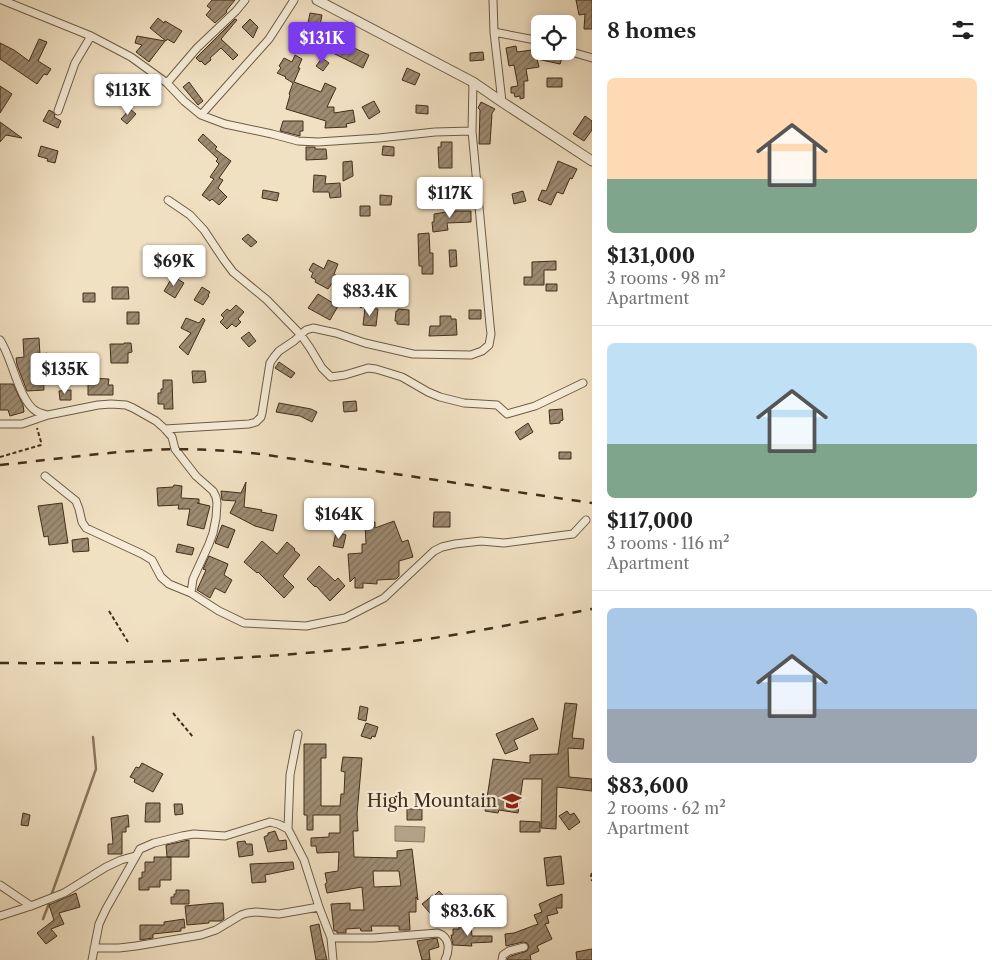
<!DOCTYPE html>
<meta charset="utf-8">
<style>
body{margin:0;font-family:"Libre Caslon Text",serif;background:#f6f6f6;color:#222;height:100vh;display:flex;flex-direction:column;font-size:19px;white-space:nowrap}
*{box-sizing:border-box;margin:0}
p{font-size:16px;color:#767676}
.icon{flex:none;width:28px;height:28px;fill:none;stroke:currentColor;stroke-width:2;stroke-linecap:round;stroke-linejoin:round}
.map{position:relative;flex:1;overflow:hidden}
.details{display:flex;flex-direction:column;background:#fff;width:400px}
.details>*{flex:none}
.buttons{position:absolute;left:531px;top:15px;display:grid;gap:10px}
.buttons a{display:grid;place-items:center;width:45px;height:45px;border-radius:8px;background:#fff;box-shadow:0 2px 8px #0003;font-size:25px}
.price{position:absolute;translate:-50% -42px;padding:0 11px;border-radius:5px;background:#fff;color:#222;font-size:16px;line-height:32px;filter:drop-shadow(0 1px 2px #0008)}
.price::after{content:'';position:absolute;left:50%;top:30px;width:15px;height:11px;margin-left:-8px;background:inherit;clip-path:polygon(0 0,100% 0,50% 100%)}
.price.on{background:#7c3aed;color:#fff}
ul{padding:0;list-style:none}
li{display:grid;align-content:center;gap:10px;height:265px;padding:0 15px}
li+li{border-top:1px solid #e0e0e0}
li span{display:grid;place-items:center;height:155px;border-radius:8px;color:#555}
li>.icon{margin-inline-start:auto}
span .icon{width:90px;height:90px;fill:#fffc;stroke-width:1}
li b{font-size:21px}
h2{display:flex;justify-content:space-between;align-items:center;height:60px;padding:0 15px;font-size:21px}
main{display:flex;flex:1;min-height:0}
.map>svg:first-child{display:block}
.water{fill:#b5a48a;stroke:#87755d}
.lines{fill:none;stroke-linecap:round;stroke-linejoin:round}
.stream{stroke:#87755d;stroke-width:2.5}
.building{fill:url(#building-hatch);stroke:#412e1a;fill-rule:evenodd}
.minor-casing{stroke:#6d5b44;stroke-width:9}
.tertiary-casing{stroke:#6d5b44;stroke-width:11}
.path{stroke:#412e1a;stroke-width:2;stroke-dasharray:4 2.5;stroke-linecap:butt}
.minor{stroke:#f6ecd8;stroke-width:7}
.tertiary{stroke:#f6ecd8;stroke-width:9}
.rail{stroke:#412e1a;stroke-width:2.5;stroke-dasharray:9 9;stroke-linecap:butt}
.labels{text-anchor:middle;stroke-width:4.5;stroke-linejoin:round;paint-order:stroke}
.poi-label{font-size:18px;fill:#412e1a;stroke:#f6ecd8;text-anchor:end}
</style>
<main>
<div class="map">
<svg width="592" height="960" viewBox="0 0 592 960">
<defs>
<pattern id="building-hatch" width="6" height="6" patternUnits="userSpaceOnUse" patternTransform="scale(1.25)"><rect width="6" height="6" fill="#9d8b72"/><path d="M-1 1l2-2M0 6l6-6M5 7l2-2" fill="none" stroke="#82725d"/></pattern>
</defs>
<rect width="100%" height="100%" fill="#f1e1c3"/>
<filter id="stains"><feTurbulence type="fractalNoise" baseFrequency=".004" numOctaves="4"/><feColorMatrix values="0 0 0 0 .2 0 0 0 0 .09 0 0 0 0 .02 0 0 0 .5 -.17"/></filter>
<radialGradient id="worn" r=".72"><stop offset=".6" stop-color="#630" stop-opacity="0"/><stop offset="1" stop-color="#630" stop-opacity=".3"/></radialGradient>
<path class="water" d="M395,826L425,827L424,842L395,841Z"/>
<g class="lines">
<path class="stream" d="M51,896L96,769L93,737
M43,919L50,901"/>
</g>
<path class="building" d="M212,0H235L226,11L227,12L215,23L206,15L211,9L207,6Z
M576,0H592V29H584L585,14L579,15Z
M310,13L322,15L319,31L307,28Z
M158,18L164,23L165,21L182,31L174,43L167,39L166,41L150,28Z
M235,19L237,20L221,39L238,55L233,60L221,48L210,58L211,60L205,65L201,61L200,62L196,58Z
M250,19L258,27L253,38L242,27Z
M137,36L165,41L149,62L136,52L142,45L135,43Z
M39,39L47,42L38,61L51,69L47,75L44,74L37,84L0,59V43L14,50L29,61Z
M335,39L369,55L363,68L329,51Z
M516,46L517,52L539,49V51H547L563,55L560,64L537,59L539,67L526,69L528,81H524V98L520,99V96L515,97L514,93H511V87L518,86L514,65L509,66L506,48Z
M483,52L484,60L470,61V53Z
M295,55L302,59L298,68H300L294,82L321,92L325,83L336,88L327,107H334V113L353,110L355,122L346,124L347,127L325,128L326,121L286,109L290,95L289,94L293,83L285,78L286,77L277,73L281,68L279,66L284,58L292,62Z
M322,58L329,63L323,71L316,66Z
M407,68L420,74L415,85L402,80Z
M547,78H562V87H547Z
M189,82L203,101L198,105L183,87Z
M0,86L12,94L0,113Z
M374,101L380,112L369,119L362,107Z
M481,102L495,109L492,113L490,144H479L480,110L478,108Z
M416,105L428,106V114L416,113Z
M130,109L136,114L127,124L121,119Z
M49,110L53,112L55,115L54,117L61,121L58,128L43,121Z
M585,116L592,121V130L584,141L573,134Z
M283,121H303V131H300V136L280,131Z
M0,122L22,138L6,135L0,142Z
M203,134L217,147L215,149L231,161L219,178L223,180L218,188L227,197L219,205L212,199L210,201L202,195L214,179L210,177L219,164L216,161L218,159L198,140Z
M441,142H452V168H439L438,147H441Z
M41,146L58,151L55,163L47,161L48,159L38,156Z
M383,146L394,147V156L382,155Z
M306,147H315V149H326L327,159L306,160Z
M352,161L353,176L343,181V162Z
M558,161L577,169L572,179L570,178L563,194L557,192L551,205L538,200L542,190L546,191L547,189Z
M314,175L326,176L325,184L340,183L341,197L330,198L329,192H313Z
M422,185H432V204H422Z
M263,190L279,193L277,201L262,198Z
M523,191L526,201L514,204L512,194Z
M380,195L392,196L391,205H380Z
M360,206H370V216H360Z
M452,211H471V222L447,223L448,230L433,232L432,222H434V214Z
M429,233L430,253H433V274H422V266H419L418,234Z
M248,234L257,242L251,247L242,239Z
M449,250H456L457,266L450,267Z
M328,260L338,264L334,274L356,288L363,277L367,280L361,291L370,296L366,302L358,297L365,302L361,308L354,302L352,305L346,301L352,293L333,282L328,289L315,282L316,280L311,277L313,273L309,270L313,263L324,269Z
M556,261V270H544V285H524V277H532V262Z
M173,276L184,283L175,298L164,291Z
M546,284H557V291H546Z
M112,287H128L129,299H112Z
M202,287L210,292L208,295L209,296L203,305L194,300Z
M83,293H95V302H83Z
M318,294L338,306L330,320L308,308Z
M236,305L244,312L238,319L241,322L236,327L232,324L227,329L220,322L224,318L221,315L227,309L230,311Z
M365,308L378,309L376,326L363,325Z
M398,309L409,310V325L397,324V321H395L396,311H398Z
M469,310H481V319H469Z
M127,312H139V324H127Z
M440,316H451V319H456L457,335L429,336L430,326H440Z
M186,318L199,323L203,318L205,320L188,355L179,347L191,333L181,328Z
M249,332L256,341L249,347L241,338Z
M39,338L40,355L47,353L52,370L43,373L44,390L27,391L17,365L16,358L24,357L23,339Z
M124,343H131L132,352L128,353V363H111L110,344H124Z
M279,362L295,373L291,378L275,368Z
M192,371H205L206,382L193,383Z
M88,378L109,379L108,385H113V395H88Z
M163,380H172L173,409H164V404H158V393H161V389H163Z
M0,384H13L23,405L24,412L10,416L8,410H0Z
M71,390V400H60L59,391Z
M356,401L357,411L344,412L343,402Z
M279,403L311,409L317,412L312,422L300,416L276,412Z
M562,409L563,420L560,421V423L550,424L549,410Z
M528,423L533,432L520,440L515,432Z
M559,452H571V459H559Z
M246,482L244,507L262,510L261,512L277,515L273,531L255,526L230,513L236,501L222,500L221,491L241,493Z
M174,485L182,486L181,498L199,499V503H197L210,506L204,529L187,525L190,509H178L179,505L158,506L157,488L173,487Z
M62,503L68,543L49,545L48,536L44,537L38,506Z
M434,512H450V527H433Z
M394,521L402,542L408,540L413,557L399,561V576L396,579L377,580V584L363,583V588H355V577L350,582L348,554L362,553V544H366L365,522H375V528Z
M222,525L235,530L228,548L215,543Z
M336,532L346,535L343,548L333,546Z
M88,538L89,551L73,552L72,540Z
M262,541L277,554L287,542L295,549L294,550L300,555L283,576L294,587L284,598L258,572L257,573L244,562Z
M178,544L194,548L192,555L176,552Z
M209,556L228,564L224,575L232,580L225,593L215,588L210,598L197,590L206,570L203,569Z
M319,566L335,581L338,578L345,586L330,601L316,586L315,587L307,579Z
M565,703L577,704L572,738L584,739L583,749L568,748L569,777L592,779V791L557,787L556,829L541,828L542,779H523L518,813L499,810L498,813L485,811L493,759L530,763V755L558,754Z
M360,706L368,708L366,721L358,719Z
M533,718L538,729L514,740L518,749L505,754L496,734Z
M366,723L378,727L375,737L372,736L371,739L361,736Z
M304,744H326V758H321V806H340L341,794H344L345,772L341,771L343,757L362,758L357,814L358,831H353L354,857L397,858V851L412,849L418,900L416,897V912H409L410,930H399V926H371L372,931H361L360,928L346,929V933H337V931H334L331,904L350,903V910H364L362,887L327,893L325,884L327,883L325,873L338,871L339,852L317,853L316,846H311V838L329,837V833H340V815H313V830H307V815H304ZM373,871H399L401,886L374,887Z
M142,763L163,774L153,792L134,782L135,779L130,777L136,767L139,768Z
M146,803H160V822H145Z
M174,804H182L183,814L175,815Z
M407,809H422V820H407Z
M567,811L570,815L574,813L580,822L569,830L559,816Z
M23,813L30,815L28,826L21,825Z
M128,815L129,827H126V832H122V854H108V844H113L111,818Z
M520,821L540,822V832H520Z
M275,831L279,841L286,840L287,849L268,852L264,837L268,835V833Z
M189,840V857H167L166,845Z
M245,841L246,844H252L253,855L239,857L237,842Z
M561,856L564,884L547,886L544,858Z
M154,857H171V880H160V887H149V890H139V878H142V872H145V862H154Z
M293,862L294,869L265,875L266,882L252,883L250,864Z
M176,890H189V904H171V897H174V894H176Z
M439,891L450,903L445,908L448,911L437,921L422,904L433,895L434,896Z
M76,893L80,907L59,913L64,924L51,929L57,936L46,944L37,933L54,920L49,905Z
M562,894V908H556L558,913L547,916L549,923L545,924L552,939L537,946L539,951L530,955L531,960H507L508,958L511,956L527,951L529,946L527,943L523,942L506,946L505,934L514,933L538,924L534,915L542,912L539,904Z
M216,903H223L224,919L221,921H209V923L187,925L185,906Z
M184,919L185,928H181V931L153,934V938L140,940V925H164V922Z
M319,924L322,939L327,960H316L310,926Z
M459,926H471L472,936H492V942L471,943L472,946L453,945L451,935H453V929H459Z
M437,938L439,947L429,950L430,960H422L417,941Z
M592,949V960H577L576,952Z"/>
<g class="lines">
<g class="minor-casing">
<path id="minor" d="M2,0L91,36L131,57L167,83L184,101L201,115L225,124L272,134L298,141L318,142L379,138L435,132L472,131
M493,0L494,32L502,102
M494,32L540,41
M568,51L592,58
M167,83L197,48L236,11L245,0
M58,111L75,63L91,36
M201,115L269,39L294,0
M168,200L190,215L204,230L224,260L233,272L267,300L301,335L310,348L322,368L331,377L345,375L368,368L376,369L402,377L428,392L440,397L464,403L497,405L507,414L535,406L583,383
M0,340C12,357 19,401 36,411C39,413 44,414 47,415
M0,424H22L48,415L98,405L111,404L126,405L133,408L156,421L165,429L172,437L175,449L196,476L213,491L216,497L217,503L216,518L213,533L209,544L193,579L191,593
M165,429L249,424L256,422L261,417L262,413L270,363L274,357L279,351L294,341L306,330L313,328L336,333L365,343L413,354L471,355L482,351L489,345L491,334L490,325L472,131L473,82
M45,476L76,501L79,509L82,522L86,528L142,554L152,560L161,577L169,584L191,593L219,611L244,623L306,626L345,618L384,598L434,551L442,547L455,544L481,541L504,543L573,534L586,520
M288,829L304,860L319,907L331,938L333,960
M0,885L31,906
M0,916L31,906L64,893L106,867L121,860L135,856
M331,938H373L438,933C450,937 450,950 445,960
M94,948H119L136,946L201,935L216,930L241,915L247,913L256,912L279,914L319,907
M92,960L99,924L106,909L140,849L154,843L182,836L194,834L225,836L270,822L278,824L288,829L290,775L298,734
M502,960L503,955L509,951L524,947"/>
</g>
<g class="tertiary-casing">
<path id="tertiary" d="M317,0L473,82L502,102L592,161"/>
</g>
<path class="path" d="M0,457L41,445V442L37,428
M109,611L128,642
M173,713L193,737
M592,873L591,876L592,881"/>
<use href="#minor" class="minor"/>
<use href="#tertiary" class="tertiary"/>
<path class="rail" d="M0,465C51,460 102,452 153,450C189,448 224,450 260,454L592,503
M0,663C138,664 276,660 413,641C473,633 532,620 592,609"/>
</g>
<defs>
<g id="school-bare" transform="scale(1.5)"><path d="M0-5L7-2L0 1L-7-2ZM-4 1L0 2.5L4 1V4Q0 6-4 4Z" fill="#8f2418" stroke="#f6ecd8" stroke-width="2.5" paint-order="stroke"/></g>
</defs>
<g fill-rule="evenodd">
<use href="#school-bare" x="512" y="801"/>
</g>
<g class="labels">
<g class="poi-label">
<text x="497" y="807">High Mountain</text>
</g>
</g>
<rect width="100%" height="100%" filter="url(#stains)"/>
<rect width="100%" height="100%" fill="url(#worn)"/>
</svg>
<div class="buttons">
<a><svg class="icon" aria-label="locate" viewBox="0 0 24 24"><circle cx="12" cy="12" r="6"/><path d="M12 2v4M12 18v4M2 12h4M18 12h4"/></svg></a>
</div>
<b class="price on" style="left:322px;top:64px">$131K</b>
<b class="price" style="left:128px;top:116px">$113K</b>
<b class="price" style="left:450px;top:219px">$117K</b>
<b class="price" style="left:174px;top:287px">$69K</b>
<b class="price" style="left:370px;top:317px">$83.4K</b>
<b class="price" style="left:65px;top:395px">$135K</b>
<b class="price" style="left:339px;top:540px">$164K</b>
<b class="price" style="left:468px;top:937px">$83.6K</b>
</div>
<section class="details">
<h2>8 homes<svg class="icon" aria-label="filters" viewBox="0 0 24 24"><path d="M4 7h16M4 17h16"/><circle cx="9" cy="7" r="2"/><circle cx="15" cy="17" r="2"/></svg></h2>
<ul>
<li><span style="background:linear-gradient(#ffd9b3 65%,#7fa58c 0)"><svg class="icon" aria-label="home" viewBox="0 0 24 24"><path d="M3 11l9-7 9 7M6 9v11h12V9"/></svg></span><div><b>$131,000</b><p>3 rooms · 98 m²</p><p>Apartment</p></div></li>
<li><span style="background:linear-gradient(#bfe0f5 65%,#7fa58c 0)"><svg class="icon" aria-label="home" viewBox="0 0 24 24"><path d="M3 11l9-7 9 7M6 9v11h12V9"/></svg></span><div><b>$117,000</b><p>3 rooms · 116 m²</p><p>Apartment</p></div></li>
<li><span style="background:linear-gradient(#a9c7e8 65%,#9aa5b1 0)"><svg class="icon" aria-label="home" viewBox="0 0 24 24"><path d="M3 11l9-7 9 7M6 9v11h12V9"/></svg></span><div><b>$83,600</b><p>2 rooms · 62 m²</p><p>Apartment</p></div></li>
</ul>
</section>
</main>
